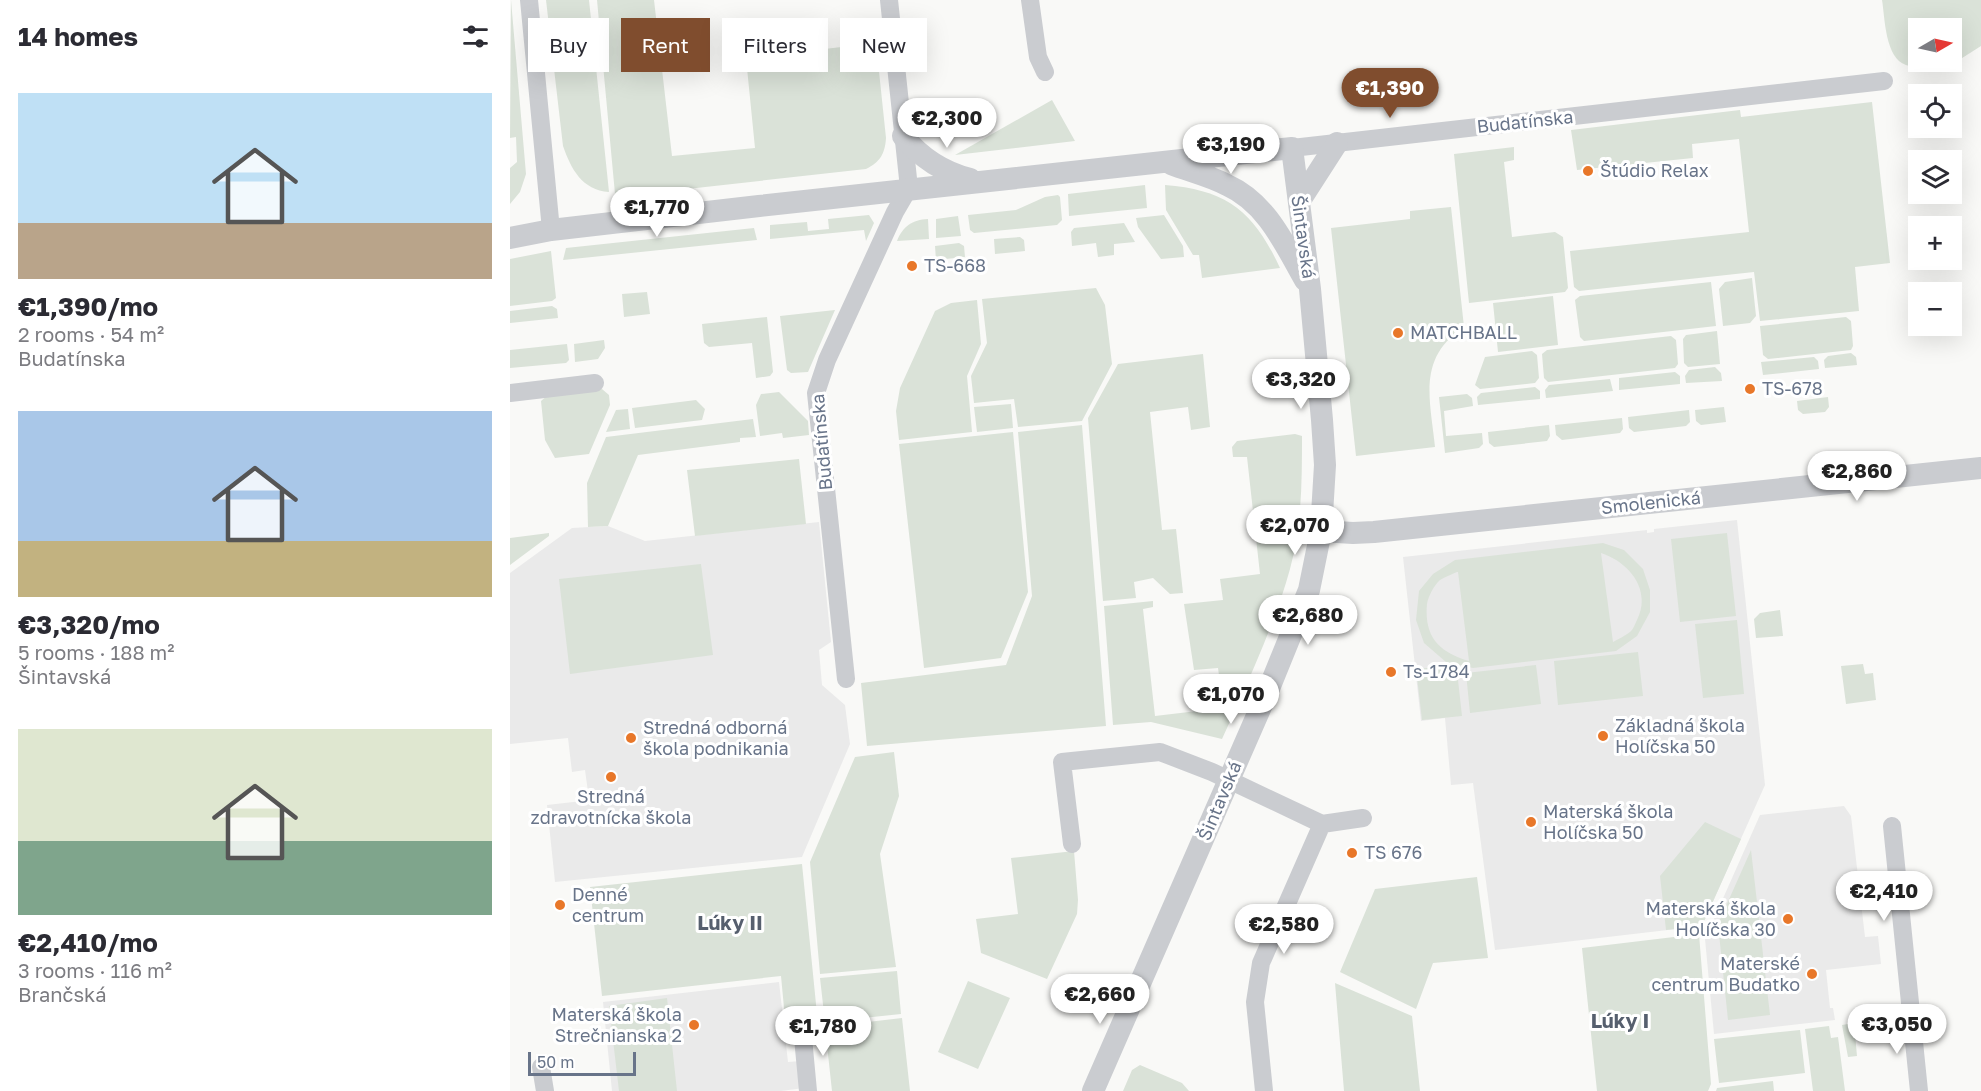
<!DOCTYPE html>
<meta charset="utf-8">
<style>
body{margin:0;font-family:"Golos Text",sans-serif;background:#f2f2f3;color:#2b2b33;height:100vh;display:flex;flex-direction:column;font-size:22px;white-space:nowrap}
*{box-sizing:border-box;margin:0}
p{font-size:20px;color:#7c7c81}
.icon{flex:none;width:33px;height:33px;fill:none;stroke:currentColor;stroke-width:2;stroke-linecap:round;stroke-linejoin:round}
.map{position:relative;flex:1;overflow:hidden}
.drawer{display:flex;flex-direction:column;background:#fff;width:510px}
.drawer>*{flex:none}
.banner{position:absolute;left:18px;top:18px;width:570px;height:54px;display:flex;gap:12px}
.needle{width:39px;rotate:81deg}
.buttons{position:absolute;left:1398px;top:18px;display:grid;gap:12px}
.buttons a{display:grid;place-items:center;width:54px;height:54px;border-radius:0px;background:#fff;box-shadow:0 6px 24px #0002;font-size:30px}
.scale{position:absolute;left:18px;bottom:15px;width:108px;box-sizing:border-box;padding-left:6px;border:3px solid #687489;border-top:0;font-size:16px;line-height:21px;white-space:nowrap;color:#687489;-webkit-text-stroke:4px #fff;paint-order:stroke}
.price{position:absolute;translate:-50% -51px;padding:0 14px;border-radius:21px;background:#fff;color:#222;font-size:20px;line-height:39px;filter:drop-shadow(0 2px 3px #0008)}
.price::after{content:'';position:absolute;left:50%;top:36px;width:18px;height:14px;margin-left:-9px;background:inherit;clip-path:polygon(0 0,100% 0,50% 100%)}
.price.selected{background:#804d2e;color:#fff}
ul{padding:0;list-style:none}
li{display:grid;align-content:center;gap:12px;height:318px;padding:0 18px}
li span{display:grid;place-items:center;height:186px;border-radius:0px;color:#555}
li>.icon{margin-inline-start:auto}
span .icon{width:108px;height:108px;fill:#fffc;stroke-width:1}
li b{font-size:26px}
h2{display:flex;justify-content:space-between;align-items:center;height:72px;padding:0 18px;font-size:26px}
.chip{padding:0 21px;border-radius:0px;background:#fff;box-shadow:0 6px 24px #0002;font-size:21px;line-height:54px}
.chip.selected{background:#804d2e;color:#fff}
main{display:flex;flex:1;min-height:0}
.map>svg:first-child{display:block}
.built{fill:#eaeaea}
.green{fill:#dae2d8;fill-rule:evenodd}
.lines{fill:none;stroke-linecap:round;stroke-linejoin:round}
.minor{stroke:#caccd0;stroke-width:18}
.tertiary{stroke:#caccd0;stroke-width:22}
.poi-dot{fill:#e87729;stroke:#fff;stroke-width:2}
.labels{text-anchor:middle;stroke-width:6;stroke-linejoin:round;paint-order:stroke}
.street-label{font-size:18px;fill:#687489;stroke:#fff}
.poi-label{font-size:18px;fill:#687489;stroke:#fff;text-anchor:start}
.neighbourhood-label{font-size:20px;font-weight:bold;fill:#565f6e;stroke:#fff}
</style>
<main>
<section class="drawer">
<h2>14 homes<svg class="icon" aria-label="filters" viewBox="0 0 24 24"><path d="M4 7h16M4 17h16"/><circle cx="9" cy="7" r="2"/><circle cx="15" cy="17" r="2"/></svg></h2>
<ul>
<li><span style="background:linear-gradient(#bfe0f5 70%,#b9a48a 0)"><svg class="icon" aria-label="home" viewBox="0 0 24 24"><path d="M3 11l9-7 9 7M6 9v11h12V9"/></svg></span><div><b>€1,390/mo</b><p>2 rooms · 54 m²</p><p>Budatínska</p></div></li>
<li><span style="background:linear-gradient(#a9c7e8 70%,#c2b280 0)"><svg class="icon" aria-label="home" viewBox="0 0 24 24"><path d="M3 11l9-7 9 7M6 9v11h12V9"/></svg></span><div><b>€3,320/mo</b><p>5 rooms · 188 m²</p><p>Šintavská</p></div></li>
<li><span style="background:linear-gradient(#dfe7d0 60%,#7fa58c 0)"><svg class="icon" aria-label="home" viewBox="0 0 24 24"><path d="M3 11l9-7 9 7M6 9v11h12V9"/></svg></span><div><b>€2,410/mo</b><p>3 rooms · 116 m²</p><p>Brančská</p></div></li>
</ul>
</section>
<div class="map">
<svg width="1471" height="1091" viewBox="0 0 1471 1091">
<rect width="100%" height="100%" fill="#f9f9f7"/>
<path class="built" d="M1227,520L1255,785L1192,926L985,950L963,783L941,785L935,718L911,721L893,557L1137,530V533L1144,532V529Z
M309,522L321,642L309,650L312,685L335,705L340,744L292,857L45,882L37,805L90,799L89,792H78L75,770L62,772L58,738L0,744V573L62,528L98,526L135,541Z
M1334,806L1341,816L1355,937L1368,936L1371,964L1316,970L1320,1008H1323L1325,1020L1204,1034L1195,939L1250,815Z
M269,982L278,1062L291,1061L294,1088L271,1091H102L93,1002Z"/>
<path class="green" d="M1,0L16,174L10,192L0,204V168L7,162L6,137L0,138Z
M36,0H79L99,192C72,190 61,169 53,146Z
M87,0H144L162,156L245,148L236,58L366,43L376,138C375,154 370,162 356,169L123,195L105,194Z
M1372,0H1471V46L1449,60L1442,61V28H1408V62H1434C1423,63 1406,68 1396,65C1375,58 1375,18 1372,0Z
M542,100L565,141L445,155Z
M1362,102L1380,263L1345,267L1349,311L1250,321L1244,272L1069,291L1064,287L1060,251L1239,232L1229,139L1182,144L1183,158L1067,170L1061,130L1230,110L1231,117Z
M1004,147V160L994,162L1002,237L1045,232L1053,237L1058,288L1055,292L959,303L944,154Z
M635,185L637,208L559,216L558,194Z
M655,185C718,190 744,212 770,268L692,278L689,255H683L656,210Z
M548,195L550,197L552,220L547,225L464,233L460,230L458,215L506,210L535,197Z
M941,207L954,327C907,358 920,398 925,447L846,456L821,228L900,219V211Z
M359,215L364,223L356,241L354,230L260,239V225L297,222L298,231L319,229L318,219Z
M654,215L673,246L674,257L651,259L628,227L626,218Z
M448,216L451,236L426,238V219Z
M418,219L419,239L387,241C393,226 402,220 418,219Z
M614,223L625,242L604,244V255L588,257L586,243L562,246L561,232L564,228Z
M244,228L247,240L53,260L56,248Z
M510,237L514,240L515,251L485,254L484,239Z
M449,243L454,246L455,257L426,260L425,246Z
M41,251L46,298L42,301L0,306V259Z
M1242,278L1246,316L1240,323L1213,326L1209,289L1215,282Z
M1201,282L1206,326L1074,341L1070,337L1065,300L1070,296Z
M586,288L595,305L602,364L572,421L508,427L504,399L464,403L461,376L477,343L472,299Z
M137,292L140,314L114,317L112,294Z
M1043,296L1048,345L988,352L983,303Z
M467,300L471,344L457,376L462,432L389,440L386,411L390,388L425,311L441,303Z
M42,306L47,309L48,318L0,323V311Z
M325,310L298,372L281,373L277,370L270,316Z
M257,317L263,372L260,376L246,378L242,343L199,347L194,343L192,324Z
M1336,317L1341,321L1343,346L1341,350L1258,359L1253,355L1250,326Z
M1207,331L1210,364L1178,367L1174,363L1173,339L1176,335Z
M1161,336L1166,340L1168,364L1165,368L1038,382L1034,378L1032,354L1037,350Z
M94,340L95,348L88,359L65,362L64,344Z
M57,344L59,360L56,363L0,368V350Z
M1022,351L1027,355L1029,378L1025,383L970,389L965,385L975,357Z
M1341,353L1346,357L1347,365L1315,368L1314,360L1318,356Z
M693,354L700,427L681,430L678,407L640,412L652,530L666,529L673,593L660,594L643,578L624,582L626,598L593,601L578,418L608,364Z
M1304,357L1308,361L1309,369L1253,375L1251,362Z
M1205,367L1211,373L1212,381L1176,383L1175,376L1179,370Z
M1165,372L1170,376V384L1109,390V378Z
M1100,379L1103,391L1036,398L1035,390L1039,385Z
M1025,387L1030,391V399L968,405L967,397L971,393Z
M92,389L99,395L100,405L79,454L45,458L35,440L31,401L38,395Z
M269,392L298,421L299,435L273,438L272,433L250,436L246,405L251,394Z
M957,394L962,398L963,406L934,411L936,436L972,433L973,444L969,448L935,453L929,397Z
M1318,397L1319,407L1315,412L1293,414L1288,410L1287,401Z
M186,400L195,409L192,420L125,428L122,408Z
M501,404L503,428L467,432L464,407Z
M1214,407L1216,422L1191,425L1186,421L1185,410Z
M118,409L120,429L96,432L106,410Z
M1179,410L1180,422L1176,426L1124,432L1119,428L1118,417Z
M1112,418L1113,429L1110,433L1052,440L1046,435L1045,425Z
M243,419L246,437L230,438V442L128,455L98,526L78,527L77,483L96,437Z
M572,425L596,726L357,746L351,683L496,665L522,596L508,432Z
M1039,425L1040,436L1037,441L984,447L979,443L978,432Z
M503,432L518,592L491,658L414,668L389,444Z
M785,434L792,436C792,480 792,526 780,569C767,617 746,662 727,707L706,698L712,697L708,668L684,670L674,604L713,600L710,579L750,574L737,457H723L722,447L727,441Z
M289,459L296,524L185,536L177,470Z
M39,533V536L0,565V538Z
M1217,533L1226,616L1170,622L1161,539Z
M1093,543L1114,550L1133,569L1140,590V612L1127,636L1106,651L963,668L936,662L914,643L906,620L909,591L923,574L945,560ZM1091,553C1119,562 1142,590 1127,620C1125,624 1123,630 1120,632C1115,636 1108,639 1103,642ZM947,572H948L959,661C929,652 914,637 917,604C918,597 924,585 930,580C935,577 942,574 947,572Z
M191,564L203,655L60,674L49,579Z
M643,601V607L633,609L645,716L704,709L722,717L712,739L641,722L603,725L594,606Z
M1270,610L1273,636L1246,638L1244,619L1250,613Z
M1227,620L1234,694L1193,698L1185,624Z
M1128,652L1133,696L1048,705L1044,661Z
M1353,664L1355,674L1363,673L1366,700L1336,704L1331,666Z
M1026,665L1031,704L960,713L956,673Z
M938,666L947,671L952,716L912,720L906,669Z
M384,752L389,796L370,854L386,967L310,974L300,862L345,757Z
M1195,822L1231,839L1192,926L1156,930L1150,876Z
M1241,850L1260,1015L1218,1020L1208,924Z
M564,851L568,900L567,914L537,979L471,953L466,919L508,914L501,858Z
M292,864L308,1024L276,1029L271,976L92,996L80,887Z
M967,877L978,958L923,963L906,1009L830,972L865,889Z
M1189,934L1201,1084L1198,1091H1087L1072,948Z
M387,971L391,1014L315,1022L310,978Z
M458,981L500,998L468,1069L428,1052Z
M825,983L902,1016L910,1091H834Z
M157,998L167,1091H109L99,1006Z
M392,1018L400,1091H322L315,1027Z
M1344,1023L1347,1056L1338,1057L1332,1025Z
M1319,1026L1321,1038L1328,1037L1335,1091H1303L1295,1029Z
M1290,1030L1295,1073L1209,1083L1204,1039Z
M630,1065L672,1083L679,1091H613L622,1070Z
M1263,1081L1264,1091H1206L1207,1088Z"/>
<g class="lines">
<path class="minor" d="M19,0L41,230
M520,0L528,57L535,72
M782,148L1374,81
M0,393L85,383
M336,679L306,393L317,360L385,212L399,188L379,0
M1382,826L1409,1091
M562,844L552,762L650,752L702,772L812,824L853,818
M292,1027L298,1091
M31,1067L35,1091
M754,1091L745,1002L751,963L812,824"/>
<path class="tertiary" d="M393,136C411,158 432,172 460,179
M661,164C679,171 700,176 717,185C757,203 775,245 795,280
M789,202L827,143
M0,238L41,230L249,206L782,148L800,289L812,420L815,465L811,531L799,590L760,686L583,1091
M811,531L843,533L864,532L1471,468"/>
</g>
<g class="poi-dot">
<circle cx="1078" cy="171" r="6"/>
<circle cx="402" cy="266" r="6"/>
<circle cx="888" cy="333" r="6"/>
<circle cx="1240" cy="389" r="6"/>
<circle cx="881" cy="672" r="6"/>
<circle cx="1093" cy="736" r="6"/>
<circle cx="121" cy="738" r="6"/>
<circle cx="101" cy="777" r="6"/>
<circle cx="1021" cy="822" r="6"/>
<circle cx="842" cy="853" r="6"/>
<circle cx="50" cy="905" r="6"/>
<circle cx="1278" cy="919" r="6"/>
<circle cx="1302" cy="974" r="6"/>
<circle cx="184" cy="1025" r="6"/>
</g>
<g class="labels">
<g class="street-label">
<text transform="translate(1015 122) rotate(-6)" y="6">Budatínska</text>
<text transform="translate(793 237) rotate(82)" y="6">Šintavská</text>
<text transform="translate(312 442) rotate(-95)" y="6">Budatínska</text>
<text transform="translate(1141 503) rotate(-6)" y="6">Smolenická</text>
<text transform="translate(710 801) rotate(-67)" y="6">Šintavská</text>
</g>
<g class="poi-label">
<text x="1090" y="177">Štúdio Relax</text>
<text x="414" y="272">TS-668</text>
<text x="900" y="339">MATCHBALL</text>
<text x="1252" y="395">TS-678</text>
<text x="893" y="678">Ts-1784</text>
<text x="1105" y="732">Základná škola<tspan x="1105" dy="21">Holíčska 50</tspan></text>
<text x="133" y="734">Stredná odborná<tspan x="133" dy="21">škola podnikania</tspan></text>
<text x="101" y="803" text-anchor="middle">Stredná<tspan x="101" dy="21">zdravotnícka škola</tspan></text>
<text x="1033" y="818">Materská škola<tspan x="1033" dy="21">Holíčska 50</tspan></text>
<text x="854" y="859">TS 676</text>
<text x="62" y="901">Denné<tspan x="62" dy="21">centrum</tspan></text>
<text x="1266" y="915" text-anchor="end">Materská škola<tspan x="1266" dy="21">Holíčska 30</tspan></text>
<text x="1290" y="970" text-anchor="end">Materské<tspan x="1290" dy="21">centrum Budatko</tspan></text>
<text x="172" y="1021" text-anchor="end">Materská škola<tspan x="172" dy="21">Strečnianska 2</tspan></text>
</g>
<g class="neighbourhood-label">
<text x="220" y="930">Lúky II</text>
<text x="1110" y="1028">Lúky I</text>
</g>
</g>
</svg>
<div class="buttons">
<a><svg class="needle" viewBox="-14 -14 28 28"><path d="M0-13l5 13h-10z" fill="#e53935"/><path d="M0 13l5-13h-10z" fill="#7c7c81"/></svg></a>
<a><svg class="icon" aria-label="locate" viewBox="0 0 24 24"><circle cx="12" cy="12" r="6"/><path d="M12 2v4M12 18v4M2 12h4M18 12h4"/></svg></a>
<a><svg class="icon" aria-label="layers" viewBox="0 0 24 24"><path d="M12 4l9 5-9 5-9-5zM3 14l9 5 9-5"/></svg></a>
<a>+</a>
<a>−</a>
</div>
<div class="scale">50 m</div>
<b class="price selected" style="left:880px;top:119px">€1,390</b>
<b class="price" style="left:437px;top:149px">€2,300</b>
<b class="price" style="left:721px;top:175px">€3,190</b>
<b class="price" style="left:147px;top:238px">€1,770</b>
<b class="price" style="left:791px;top:410px">€3,320</b>
<b class="price" style="left:1347px;top:502px">€2,860</b>
<b class="price" style="left:785px;top:556px">€2,070</b>
<b class="price" style="left:798px;top:646px">€2,680</b>
<b class="price" style="left:721px;top:725px">€1,070</b>
<b class="price" style="left:1374px;top:922px">€2,410</b>
<b class="price" style="left:774px;top:955px">€2,580</b>
<b class="price" style="left:590px;top:1025px">€2,660</b>
<b class="price" style="left:1387px;top:1055px">€3,050</b>
<b class="price" style="left:313px;top:1057px">€1,780</b>
<div class="banner">
<a class="chip">Buy</a>
<a class="chip selected">Rent</a>
<a class="chip">Filters</a>
<a class="chip">New</a>
</div>
</div>
</main>
